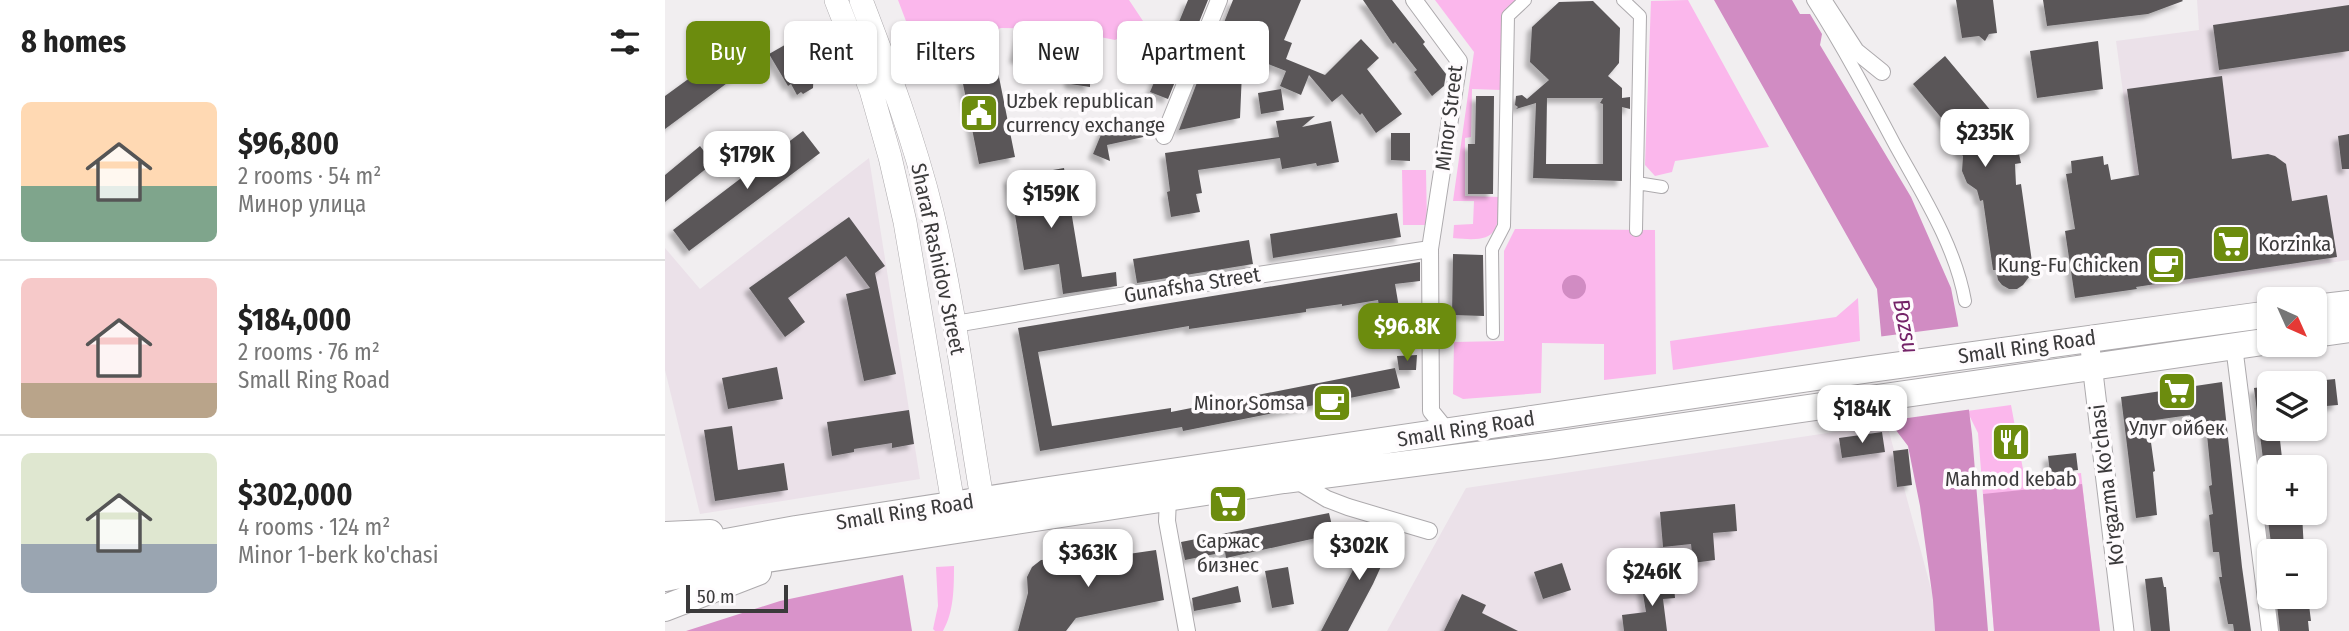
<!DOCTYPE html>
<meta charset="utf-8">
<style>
body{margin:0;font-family:"Fira Sans Condensed",sans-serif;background:#f6f6f6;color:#222;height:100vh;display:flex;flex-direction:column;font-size:26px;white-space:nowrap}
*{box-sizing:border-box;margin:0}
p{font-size:23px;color:#767676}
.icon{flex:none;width:38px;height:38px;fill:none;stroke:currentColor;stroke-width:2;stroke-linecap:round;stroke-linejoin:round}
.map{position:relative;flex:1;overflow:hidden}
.panel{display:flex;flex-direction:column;background:#fff;width:665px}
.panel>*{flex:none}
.guide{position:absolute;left:21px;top:21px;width:665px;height:63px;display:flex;gap:14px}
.needle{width:46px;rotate:135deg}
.tools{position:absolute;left:1592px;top:287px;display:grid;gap:14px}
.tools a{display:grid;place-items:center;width:70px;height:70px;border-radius:10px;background:#fff;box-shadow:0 2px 5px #0004;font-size:35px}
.scale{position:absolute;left:21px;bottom:18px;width:102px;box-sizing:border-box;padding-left:7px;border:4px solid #3b3a3b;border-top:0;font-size:19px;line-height:24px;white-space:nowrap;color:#3b3a3b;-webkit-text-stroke:5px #fefbfd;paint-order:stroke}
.price{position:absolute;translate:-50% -60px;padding:0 16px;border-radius:14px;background:#fff;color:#222;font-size:23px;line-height:46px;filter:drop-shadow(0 2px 4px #0008)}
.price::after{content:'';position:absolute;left:50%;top:42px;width:21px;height:16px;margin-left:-10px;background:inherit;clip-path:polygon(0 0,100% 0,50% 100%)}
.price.active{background:#6c8c0e;color:#fff}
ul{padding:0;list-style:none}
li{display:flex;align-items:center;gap:21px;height:175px;padding:0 21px}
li+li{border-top:2px solid #e0e0e0}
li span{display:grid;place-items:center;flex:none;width:196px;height:140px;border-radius:10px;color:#555}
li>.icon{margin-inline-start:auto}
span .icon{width:84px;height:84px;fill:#fffc;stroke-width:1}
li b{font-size:30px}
h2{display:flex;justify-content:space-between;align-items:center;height:84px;padding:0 21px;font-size:30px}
.pill{padding:0 24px;border-radius:10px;background:#fff;box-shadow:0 2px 5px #0004;font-size:24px;line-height:63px}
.pill.active{background:#6c8c0e;color:#fff}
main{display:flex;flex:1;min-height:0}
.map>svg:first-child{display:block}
.built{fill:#ebe1e9}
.green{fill:#fbb7ec}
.forest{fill:#d993ca}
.water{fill:#d18cc3}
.pier{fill:#f1eef0}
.building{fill:#5a5759;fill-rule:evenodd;filter:url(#shadow)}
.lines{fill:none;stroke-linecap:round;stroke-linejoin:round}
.pedestrian-casing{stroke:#adaaad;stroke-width:14}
.minor-casing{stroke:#adaaad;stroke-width:18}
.tertiary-casing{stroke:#adaaad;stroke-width:21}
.secondary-casing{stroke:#adaaad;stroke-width:24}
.trunk-casing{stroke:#adaaad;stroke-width:28}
.pedestrian{stroke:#fff;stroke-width:12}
.minor{stroke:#fff;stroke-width:16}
.tertiary{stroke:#fff;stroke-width:19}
.secondary{stroke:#fff;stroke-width:23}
.trunk{stroke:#fff;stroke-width:26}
.labels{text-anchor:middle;stroke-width:7;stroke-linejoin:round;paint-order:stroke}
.poi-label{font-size:21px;fill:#3b3a3b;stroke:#fefbfd}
.street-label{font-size:21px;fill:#3b3a3b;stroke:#fefbfd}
.water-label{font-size:23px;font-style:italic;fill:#742368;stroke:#fefbfd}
</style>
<main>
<section class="panel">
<h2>8 homes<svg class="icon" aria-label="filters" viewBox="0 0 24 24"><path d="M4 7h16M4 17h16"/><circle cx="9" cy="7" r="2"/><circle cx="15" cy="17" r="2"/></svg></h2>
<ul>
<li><span style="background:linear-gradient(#ffd9b3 60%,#7fa58c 0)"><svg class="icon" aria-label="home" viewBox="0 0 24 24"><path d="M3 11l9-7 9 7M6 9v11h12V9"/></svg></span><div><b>$96,800</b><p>2 rooms · 54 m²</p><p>Минор улица</p></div></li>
<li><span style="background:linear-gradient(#f6c9c9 75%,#b9a48a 0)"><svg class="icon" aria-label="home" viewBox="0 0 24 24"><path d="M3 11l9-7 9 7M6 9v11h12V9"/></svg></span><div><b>$184,000</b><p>2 rooms · 76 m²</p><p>Small Ring Road</p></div></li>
<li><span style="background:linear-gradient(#dfe7d0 65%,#9aa5b1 0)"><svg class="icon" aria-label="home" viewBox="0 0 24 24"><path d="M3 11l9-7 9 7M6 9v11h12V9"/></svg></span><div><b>$302,000</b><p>4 rooms · 124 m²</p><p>Minor 1-berk ko'chasi</p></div></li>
</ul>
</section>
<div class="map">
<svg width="1684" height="631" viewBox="0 0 1684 631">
<defs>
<filter id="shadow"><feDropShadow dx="-5" dy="5" stdDeviation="2" flood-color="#0004"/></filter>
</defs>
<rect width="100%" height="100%" fill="#f1eef0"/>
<path class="built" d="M1532,0H1684V260L1485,289L1451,41L1534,30Z
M204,158L255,479L35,514L0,370V248L35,289Z
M1222,424L1269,600L1270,631H722L801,488Z"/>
<path class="green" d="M233,0H464L480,24L450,40L396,29L336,28L255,58Z
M770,0H852L836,90L807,89L806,137L800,138V196L835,197C834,237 828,242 788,238L789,225L808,224L809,201H788L809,52Z
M1023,0L1104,147L1010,161L1007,172L990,176L980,165L986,1Z
M737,170H761L762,225H738Z
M850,229L990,230L991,374L939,380V344L877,343L876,393L798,399L788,394L789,342L839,341V251Z
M1193,298L1195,341L1008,370L1005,341L1171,317Z
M1346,405L1360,480L1416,473L1434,631H1329L1313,433L1302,411Z
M289,566C289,587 289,612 278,631H270L268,629L273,606L271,567Z"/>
<path class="forest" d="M1417,484L1435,631H1329L1318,494Z
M238,575L247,631H21L115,601Z"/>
<path class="water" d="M1049,0H1127L1135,14H1145L1157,34L1155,45L1246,197L1286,288L1293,324L1307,434L1323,631H1270L1268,600L1255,506L1243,446L1224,421L1212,289Z
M897 287a12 12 0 1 1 24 0a12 12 0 1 1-24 0Z"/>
<path class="pier" d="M1297,326L1308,409L1221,421L1212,337Z"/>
<path class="building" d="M523,0H543L503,99L485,92Z
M568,0H636L619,40L627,43L621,59L660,75L696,39L714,58L702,69L737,114L711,133L697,113L695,115L677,94L667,102L644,75L636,95L615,86L621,71L588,58L586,40L579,41L578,56L550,45Z
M698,0H727L760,42L758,44L781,74L779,86L767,96L749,72L752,70L730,42L728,44Z
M1291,0H1328L1332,33L1324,34L1320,41L1314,36L1297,38Z
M1378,0H1517L1518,1L1483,14L1382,26Z
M928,1L955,28L954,63L943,76L957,88V98L965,97V109L957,107V181L868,178L871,103L851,109L853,107L850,105L851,96L857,95L862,99L884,80L865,62L867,27L894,2ZM882,98H938L935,103L938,104V164H881Z
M1684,5V51L1554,70L1548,25Z
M355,34L367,37L361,61L349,58Z
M398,36L426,40L425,87L405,84Z
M81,37L96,58L0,129V96Z
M132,38L149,66L148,88L138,94L136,92L132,95L126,84L123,86L104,54Z
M1433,41L1438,89L1372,98L1365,51Z
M1280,56L1337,124L1333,127L1350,145L1354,154L1356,163L1350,164L1351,185L1356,184L1369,276L1364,277L1358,285L1352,289H1344L1337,285L1333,280L1331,270H1328L1318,200L1315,201L1312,190L1302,183L1297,171L1298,156L1293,150L1299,145L1248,84Z
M539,64L577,72L575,118L514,130Z
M333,72L350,157L314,164L297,79Z
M1557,76L1567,159L1603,154L1610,156L1621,164L1627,201L1662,195L1672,257L1471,287L1472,289L1410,298L1400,231L1410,229L1401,174L1407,173L1406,161L1438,156L1439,165L1443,164L1446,180L1474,175L1462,89Z
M616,89L619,110L596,114L593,93Z
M811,96H829L828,194H803V144H810Z
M650,116L637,127L666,121L674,162L652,166L651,163L617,169L615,158L533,170L537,193L531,194L535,212L506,217L502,192L505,191L500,153L614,137L611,121Z
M442,120L483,136L442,145L445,161L428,154Z
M138,131L155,153L24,251L8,230Z
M726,133H745V161L726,160Z
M1684,134V169H1677L1673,136Z
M35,146L48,163L0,202V175Z
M399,168L417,277L451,272L452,286L398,294L394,264L359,270L344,178Z
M732,213L736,237L608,258L605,234Z
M184,217L220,266L210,273L231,374L199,381L181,294L205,288L181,256L123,298L140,322L120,337L84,288Z
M584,240L588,264L472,283L468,259Z
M788,254L818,255L819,316L787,315Z
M755,262V281L730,284L739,337L720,340L713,300L677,306V304L641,309V312L524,329V326L373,352L387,426L506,408V412L730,368L735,388L518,431L517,427L375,451L353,328Z
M752,355L751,370H734L732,356Z
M112,367L118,399L63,409L57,378Z
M1670,379L1673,405L1650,407V381Z
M1557,382L1577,567L1586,631H1569L1568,624H1563L1554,577H1557L1554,552H1548L1544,515L1548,514L1544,486L1547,485L1541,425L1527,427L1525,415L1483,421L1490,471L1488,472L1492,515L1471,518L1456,397Z
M1605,386V432L1614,431L1618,467H1599L1589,388Z
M244,410L249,444L227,448V443L189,449V452L167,456L162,422Z
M67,426L73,470L119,463L123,490L50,501L39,430Z
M1217,432L1220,452L1177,458L1174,438Z
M1243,449L1247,485L1232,487L1228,451Z
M1411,453L1413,470L1385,473L1383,456Z
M1070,504L1072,531L1048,533L1050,560L1028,563L1026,544L998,547L995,512Z
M664,513L669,534L561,558L560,552L520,560L516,542Z
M1602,513H1637L1639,551H1607Z
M705,528L728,540L708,584L683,631H656L689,568L698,550L695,549Z
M491,550L499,600L411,618L401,631H353L363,593L362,577L367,567L376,560L391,559L401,563Z
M897,563L906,590L878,599L869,572Z
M623,567L629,604L607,608L600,571Z
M1008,571L1010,598L998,599L1002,631H959L957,615L981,612L977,588L999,584L998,572Z
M1497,577L1499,587H1501L1505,631H1486L1480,579Z
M573,586L576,602L529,611L527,598Z
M797,594L821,605L817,613L853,631H779Z
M1611,597H1643L1646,621H1643L1644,631H1615Z"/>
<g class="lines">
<g class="pedestrian-casing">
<path id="pedestrian" d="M958,0L975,16L971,230
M1148,0C1178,47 1204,96 1230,145C1257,194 1290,245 1300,301
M972,183L997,187
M828,333L827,249L839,226L843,16L860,0"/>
</g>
<g class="minor-casing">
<path id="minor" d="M749,0L794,61L765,249L766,411L783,432
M1158,0L1191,51L1217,72
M499,136L554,0
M290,324L461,295L765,249
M1569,346L1605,631
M629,479L662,499L683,507L764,531
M503,499L502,521L522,631"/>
</g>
<g class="tertiary-casing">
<path id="tertiary" d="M1424,339L1459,631"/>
</g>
<g class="secondary-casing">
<path id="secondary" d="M171,0L206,90L225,157L240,222L291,521
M196,0C223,70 249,139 267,212C291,312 302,415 320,516"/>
</g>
<g class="trunk-casing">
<path id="trunk" d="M1650,308L1684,304
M1650,334L1684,329
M0,535L45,533
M0,556L61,542L131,529L384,490L1206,369L1605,314
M0,578L69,564L619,480L882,446L1605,341
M0,608L93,572"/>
</g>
<use href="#pedestrian" class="pedestrian"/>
<use href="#minor" class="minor"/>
<use href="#tertiary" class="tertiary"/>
<use href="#secondary" class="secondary"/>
<use href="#trunk" class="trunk"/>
</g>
<defs>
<g id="civic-square" transform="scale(2.0125)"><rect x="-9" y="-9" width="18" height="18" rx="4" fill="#6c8c0e" stroke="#fefbfd"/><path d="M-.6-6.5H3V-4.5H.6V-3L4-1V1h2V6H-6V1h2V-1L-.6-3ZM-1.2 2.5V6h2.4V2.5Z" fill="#fff"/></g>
<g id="supermarket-square" transform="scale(2.0125)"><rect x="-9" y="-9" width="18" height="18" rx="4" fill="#6c8c0e" stroke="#fefbfd"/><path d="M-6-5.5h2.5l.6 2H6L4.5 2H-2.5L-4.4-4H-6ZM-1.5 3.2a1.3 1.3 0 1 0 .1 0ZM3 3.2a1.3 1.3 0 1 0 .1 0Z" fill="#fff"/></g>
<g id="cafe-square" transform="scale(2.0125)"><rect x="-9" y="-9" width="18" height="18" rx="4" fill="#6c8c0e" stroke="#fefbfd"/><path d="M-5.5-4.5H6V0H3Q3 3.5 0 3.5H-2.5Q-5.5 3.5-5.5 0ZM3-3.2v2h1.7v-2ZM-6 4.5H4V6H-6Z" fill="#fff"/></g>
<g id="restaurant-square" transform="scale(2.0125)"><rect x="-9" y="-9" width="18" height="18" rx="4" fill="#6c8c0e" stroke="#fefbfd"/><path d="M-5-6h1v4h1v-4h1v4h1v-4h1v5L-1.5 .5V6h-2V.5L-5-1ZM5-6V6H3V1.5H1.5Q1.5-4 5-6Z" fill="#fff"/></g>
</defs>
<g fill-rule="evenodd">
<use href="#civic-square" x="314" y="113"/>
<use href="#supermarket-square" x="1566" y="244"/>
<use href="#cafe-square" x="1501" y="265"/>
<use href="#supermarket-square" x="1512" y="391"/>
<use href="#cafe-square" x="667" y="403"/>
<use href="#restaurant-square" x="1346" y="442"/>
<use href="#supermarket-square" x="563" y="504"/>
</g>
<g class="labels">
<g class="poi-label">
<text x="341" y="108" text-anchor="start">Uzbek republican<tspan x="341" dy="24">currency exchange</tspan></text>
<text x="1593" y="251" text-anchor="start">Korzinka</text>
<text x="1474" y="272" text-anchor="end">Kung-Fu Chicken</text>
<text x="640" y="410" text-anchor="end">Minor Somsa</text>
<text x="1512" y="435">Улуг ойбек</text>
<text x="1346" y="486">Mahmod kebab</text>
<text x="563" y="548">Саржас<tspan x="563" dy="24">бизнес</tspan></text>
</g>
<g class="street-label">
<text transform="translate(784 118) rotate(-83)" y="7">Minor Street</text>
<text transform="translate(273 259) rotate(78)" y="7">Sharaf Rashidov Street</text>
<text transform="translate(527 285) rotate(-9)" y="7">Gunafsha Street</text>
<text transform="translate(1362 347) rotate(-8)" y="7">Small Ring Road</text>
<text transform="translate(801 429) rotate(-9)" y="7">Small Ring Road</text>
<text transform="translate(1442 485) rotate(-97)" y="7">Ko'rgazma Ko'chasi</text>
<text transform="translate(240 512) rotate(-9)" y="7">Small Ring Road</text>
</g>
<g class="water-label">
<text transform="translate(1241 326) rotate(79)" y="8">Bozsu</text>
</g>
</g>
</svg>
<div class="tools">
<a><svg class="needle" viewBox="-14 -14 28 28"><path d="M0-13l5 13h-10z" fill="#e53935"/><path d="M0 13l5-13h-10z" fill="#767676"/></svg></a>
<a><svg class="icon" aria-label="layers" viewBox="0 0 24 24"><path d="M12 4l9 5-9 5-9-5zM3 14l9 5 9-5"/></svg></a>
<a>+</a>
<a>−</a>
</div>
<div class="scale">50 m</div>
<b class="price" style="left:1320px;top:169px">$235K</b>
<b class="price" style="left:82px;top:191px">$179K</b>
<b class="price" style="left:386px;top:230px">$159K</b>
<b class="price active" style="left:742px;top:363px">$96.8K</b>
<b class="price" style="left:1197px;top:445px">$184K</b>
<b class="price" style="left:694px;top:582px">$302K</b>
<b class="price" style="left:423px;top:589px">$363K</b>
<b class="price" style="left:987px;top:608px">$246K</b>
<div class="guide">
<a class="pill active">Buy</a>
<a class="pill">Rent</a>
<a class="pill">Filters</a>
<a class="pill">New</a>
<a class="pill">Apartment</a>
</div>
</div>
</main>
